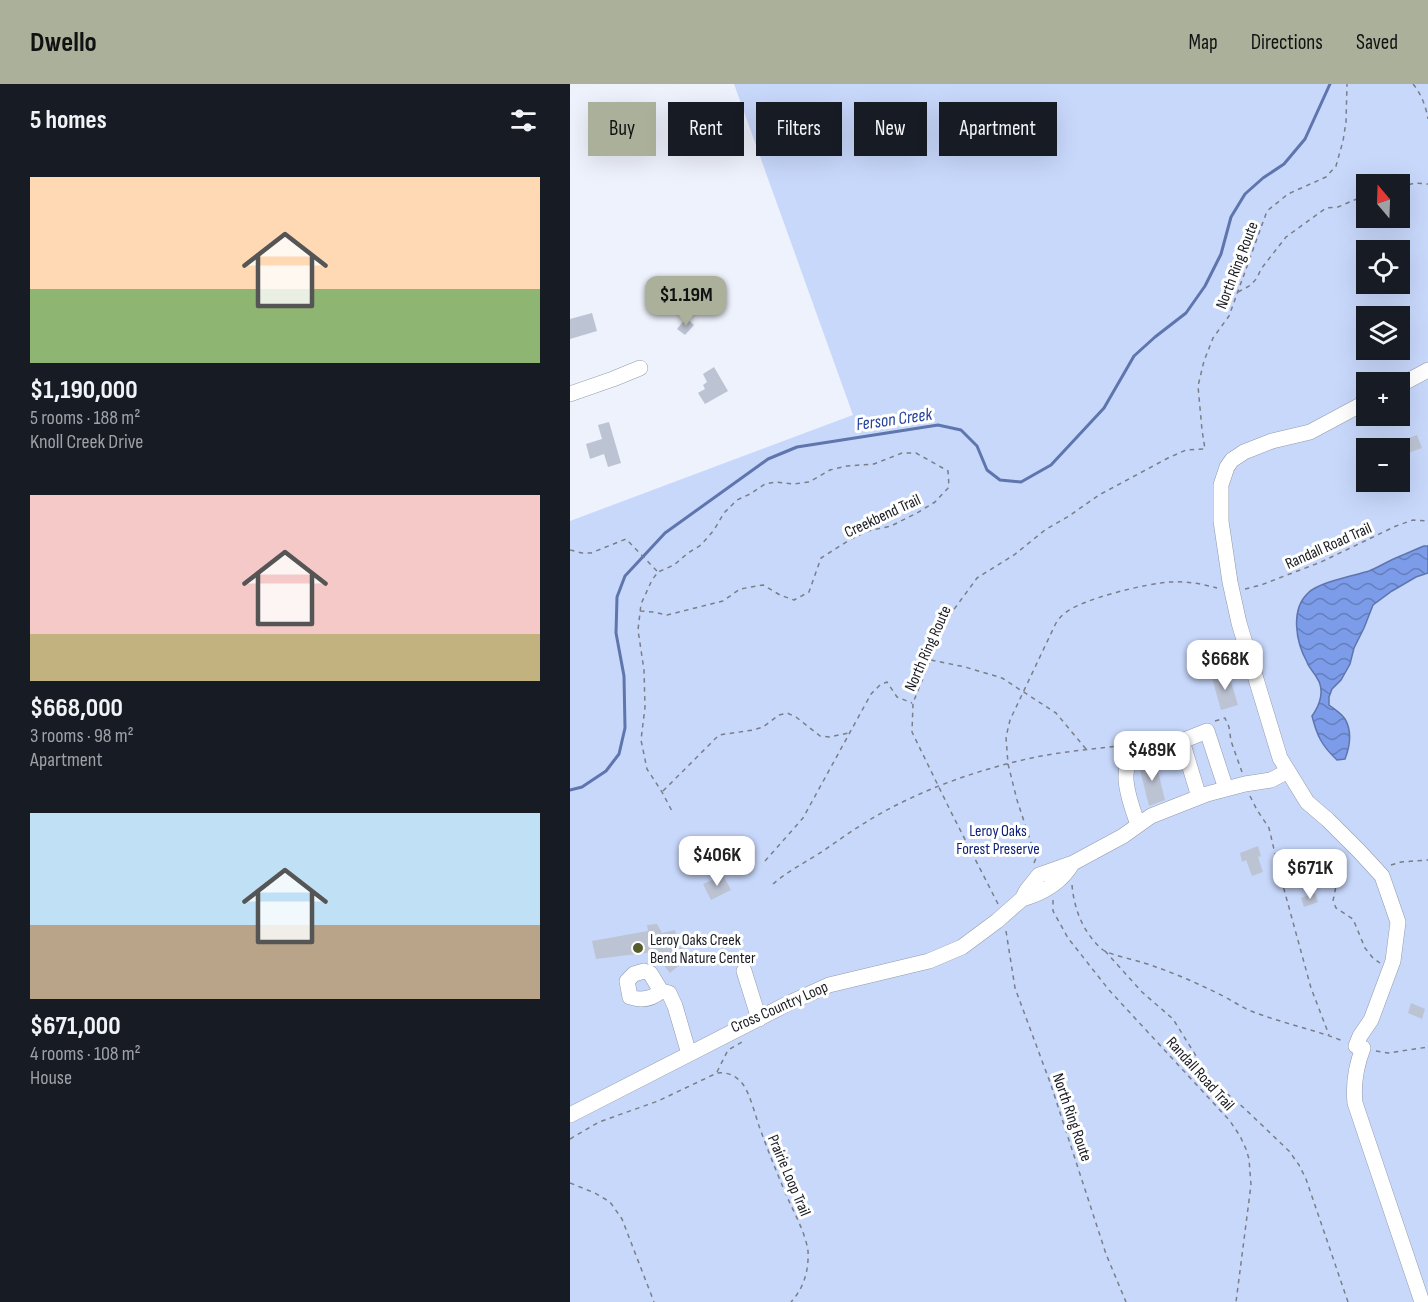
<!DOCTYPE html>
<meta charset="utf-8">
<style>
body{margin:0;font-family:"Sofia Sans Condensed",sans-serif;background:#242831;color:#f1f3f6;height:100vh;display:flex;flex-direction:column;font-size:22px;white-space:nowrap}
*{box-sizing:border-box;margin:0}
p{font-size:20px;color:#9ea1a6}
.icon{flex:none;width:33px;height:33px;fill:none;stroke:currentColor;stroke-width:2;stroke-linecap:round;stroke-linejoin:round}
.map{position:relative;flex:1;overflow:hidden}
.panel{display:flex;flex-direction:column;background:#171b24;width:570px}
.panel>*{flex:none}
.banner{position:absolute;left:18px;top:18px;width:570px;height:54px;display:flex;gap:12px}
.needle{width:39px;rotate:341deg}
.buttons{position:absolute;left:786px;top:90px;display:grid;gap:12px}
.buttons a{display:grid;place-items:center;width:54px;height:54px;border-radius:0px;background:#171b24;box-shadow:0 6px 24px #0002;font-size:30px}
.price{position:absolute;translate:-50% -51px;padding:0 14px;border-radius:12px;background:#fff;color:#222;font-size:20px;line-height:39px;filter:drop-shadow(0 2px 3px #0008)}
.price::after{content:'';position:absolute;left:50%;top:36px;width:18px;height:14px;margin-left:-9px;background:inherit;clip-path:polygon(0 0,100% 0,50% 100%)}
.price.active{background:#abb09b;color:#111}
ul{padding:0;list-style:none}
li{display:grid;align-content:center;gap:12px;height:318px;padding:0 30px}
li span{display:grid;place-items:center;height:186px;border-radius:0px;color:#555}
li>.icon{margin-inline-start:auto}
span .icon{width:108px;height:108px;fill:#fffc;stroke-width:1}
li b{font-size:26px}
h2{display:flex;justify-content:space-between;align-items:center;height:72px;padding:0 30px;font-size:26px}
.chip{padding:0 21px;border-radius:0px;background:#171b24;box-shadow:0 6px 24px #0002;font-size:21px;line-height:54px}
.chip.active{background:#abb09b;color:#111}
header{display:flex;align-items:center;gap:36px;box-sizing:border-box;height:84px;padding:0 30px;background:#abb09b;color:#111}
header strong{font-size:28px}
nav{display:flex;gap:33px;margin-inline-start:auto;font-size:21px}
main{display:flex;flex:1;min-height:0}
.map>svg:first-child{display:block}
.park{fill:#c8d8fb;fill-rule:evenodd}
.water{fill:url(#water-waves);stroke:#5e75ad;stroke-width:1.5}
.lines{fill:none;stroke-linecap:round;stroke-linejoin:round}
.stream{stroke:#5e75ad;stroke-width:3}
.building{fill:#bcc3d3}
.minor-casing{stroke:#939aa9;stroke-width:16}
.path{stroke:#7a7e86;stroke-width:1.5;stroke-dasharray:4.5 4.5;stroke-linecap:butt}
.minor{stroke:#fff;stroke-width:15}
.poi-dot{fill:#565d2c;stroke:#fff;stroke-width:2}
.labels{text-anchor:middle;stroke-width:6;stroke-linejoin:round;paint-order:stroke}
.street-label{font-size:16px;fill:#181b21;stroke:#fff}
.park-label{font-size:16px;fill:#0d2178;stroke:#fff}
.poi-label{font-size:16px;fill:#181b21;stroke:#fff;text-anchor:start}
.water-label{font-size:18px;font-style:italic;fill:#25429b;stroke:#fff}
</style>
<header>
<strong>Dwello</strong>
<nav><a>Map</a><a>Directions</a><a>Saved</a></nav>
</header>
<main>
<section class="panel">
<h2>5 homes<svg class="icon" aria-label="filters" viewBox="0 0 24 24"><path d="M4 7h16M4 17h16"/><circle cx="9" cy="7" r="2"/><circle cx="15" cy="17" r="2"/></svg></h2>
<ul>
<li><span style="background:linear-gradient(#ffd9b3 60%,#8fb573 0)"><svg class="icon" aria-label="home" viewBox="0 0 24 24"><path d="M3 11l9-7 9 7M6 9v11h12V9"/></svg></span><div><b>$1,190,000</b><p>5 rooms · 188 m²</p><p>Knoll Creek Drive</p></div></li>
<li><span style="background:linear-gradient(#f6c9c9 75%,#c2b280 0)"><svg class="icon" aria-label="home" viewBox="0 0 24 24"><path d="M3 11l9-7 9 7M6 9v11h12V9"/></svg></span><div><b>$668,000</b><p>3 rooms · 98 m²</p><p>Apartment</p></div></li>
<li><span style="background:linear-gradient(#bfe0f5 60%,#b9a48a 0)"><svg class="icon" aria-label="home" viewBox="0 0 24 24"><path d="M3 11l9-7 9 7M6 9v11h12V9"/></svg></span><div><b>$671,000</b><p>4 rooms · 108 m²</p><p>House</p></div></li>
</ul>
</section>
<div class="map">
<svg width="858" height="1218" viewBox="0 0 858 1218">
<defs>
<pattern id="water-waves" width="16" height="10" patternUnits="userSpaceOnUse" patternTransform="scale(1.5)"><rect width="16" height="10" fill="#7c9ce9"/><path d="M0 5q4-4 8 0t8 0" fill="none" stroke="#657ebc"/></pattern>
</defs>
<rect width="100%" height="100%" fill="#eef2fc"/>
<path class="park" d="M164,0H858V1218H0V437L283,331ZM796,100H830V134H796ZM796,166H830V200H796ZM796,232H830V266H796ZM796,298H830V332H796ZM796,364H830V398H796Z"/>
<path class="water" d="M854,462H858V489L846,493L822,507L803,521L794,544L784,564L780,580L771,596L762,605L759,613V621C764,625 771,629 775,635C782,647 780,662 775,675L767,676C752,662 747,652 742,632C750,621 755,606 747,594C744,588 739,584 737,578C726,558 720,526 738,509C749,498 783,492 799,487C809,483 818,477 828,473C837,469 845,466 854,462Z"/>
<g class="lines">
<path class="stream" d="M0,706L12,703L36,687L49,670L55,644L54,592L46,549L47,513L55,492L95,449L198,375L227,363L368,341L391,346L407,362L417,386L430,396L451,398L481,381L534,324L564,272L585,253L616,229L635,202L651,170L661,133L675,110L693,94L714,80L735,55L760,0"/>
</g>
<path class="building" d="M50,19L61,54L42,61L38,49L43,47L35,24Z
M22,229L27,247L0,255V235Z
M116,234L124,241L115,251L107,245Z
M144,283L158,307L135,320L128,309L135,305L133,301L137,298L133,290Z
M39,338L51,379L38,383L34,370L20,375L16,360L32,355L28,341Z
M847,351L852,364L830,372V363L828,358Z
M658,588L668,621L651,626L642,594Z
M585,675L595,716L579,722L569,682L571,680L579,676Z
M688,762L691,772L688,773L693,788L682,792L676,776L672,778L670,769Z
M153,791L161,806L141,816L133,800Z
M745,809L748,818L734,823L731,814Z
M87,840L92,849L105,846L108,860L119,873L100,889L83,868L26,875L22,857L78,847L77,841Z
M841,919L855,925L852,935L838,929Z"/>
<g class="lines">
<g class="minor-casing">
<path id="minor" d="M830,301L858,286
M0,310L43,295L70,284
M718,687L710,674L669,539L660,498L651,437V401L657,383L662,376L674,368L702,357L740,348L796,318
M629,713L612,657L637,647L656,705
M568,741C561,719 541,675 576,667C585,665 595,665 604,665L612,657
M452,815C473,809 491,799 502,780
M174,887L189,935
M91,907C82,915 72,917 60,913L57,897L64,890L74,887L80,889L91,907L99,909L105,922L119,970
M793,964C786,982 783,1000 785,1019L852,1218
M0,1031L219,919L259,901L359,877L392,863L427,837L452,815L457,806L469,791L503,779L553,752L581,732L637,710L675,700L701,696L718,687L737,718L758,736L790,768L812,792L828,838L823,877L801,936L790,952L786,962"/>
</g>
<path class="path" d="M843,0C851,9 856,23 858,35
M830,103L845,99L858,100
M668,208L681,201L687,194L691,185L716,153L756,124L768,123L796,111
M0,466L12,469H21L56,455L87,487
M675,505L691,501L751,478L826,442L843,436L858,437
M70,527L83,528L97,531L153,517L170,505L193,501L210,511L224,516L239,508L251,474L281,455L298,447L321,442L347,429L365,418L379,403L378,387L346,369H332L304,380L277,382L260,386L239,398L223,400L206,398L195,400L180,410L167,416L154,429L144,446L131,461L118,469L104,481L88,488L82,496L71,520L68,546L74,586L75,623L71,656L77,685L92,708L103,729
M361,576L395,583L432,594L486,629L516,665
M645,637L655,634L659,643L661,657L672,688
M93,707L149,651L183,646L193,643L209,631L217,629L226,633L250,652L259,653L279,649
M680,712L687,726L699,744L709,787L741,904L759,951
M705,771L750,787L762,795L766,802L763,817L766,824L783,835L795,864L803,874L810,879
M195,777L233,734L301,610L310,601L317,598L327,613L342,619
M464,779L466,774L447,716L438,680L436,653L440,636L485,541C487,537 490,533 494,530C510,515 578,499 601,498C617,497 632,500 647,504
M821,781L831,778L858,776
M203,800C218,787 236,778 253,767C273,753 293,739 315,727C361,702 414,684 466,673C496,667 526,665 557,661
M502,801C504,826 514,850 533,866C540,871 575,878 586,883C609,891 631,901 653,912C663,917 671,923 681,927C711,939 743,945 773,957
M483,816V827L498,854L539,906L660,1037L670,1052L676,1065L679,1075L681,1101L666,1218
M428,820L380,726L342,648L343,619L363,569L382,528L407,494L444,471L475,446L499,432L529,411L598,374L616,366L635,365L632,346L628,302L634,277L643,254L659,232L697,127L718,110L756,93L766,82L773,57L776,38L777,0
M436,847L445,904L481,1001L536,1170L556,1218
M535,867L572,908L603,935L641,996L674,1024L719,1067L729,1081L736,1095L778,1218
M806,967L818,969L858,963
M147,988L158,966L172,958
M0,1055L29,1038L88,1017L147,989C157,988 165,991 172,999C181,1010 186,1036 192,1050C200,1072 209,1094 218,1115C225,1130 236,1151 238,1167C239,1186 234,1204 221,1218
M0,1099L25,1109L40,1118L52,1135L84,1218"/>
<use href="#minor" class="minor"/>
</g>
<circle class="poi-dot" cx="68" cy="864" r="6"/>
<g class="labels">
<g class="street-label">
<text transform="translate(666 181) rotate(-69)" y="6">North Ring Route</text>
<text transform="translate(312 431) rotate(-25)" y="6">Creekbend Trail</text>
<text transform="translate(758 461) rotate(-24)" y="6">Randall Road Trail</text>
<text transform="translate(357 564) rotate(-66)" y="6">North Ring Route</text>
<text transform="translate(209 922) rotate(-24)" y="6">Cross Country Loop</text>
<text transform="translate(631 989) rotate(48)" y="6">Randall Road Trail</text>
<text transform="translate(503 1033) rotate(71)" y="6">North Ring Route</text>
<text transform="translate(220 1091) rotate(67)" y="6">Prairie Loop Trail</text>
</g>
<g class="park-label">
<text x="428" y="752">Leroy Oaks<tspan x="428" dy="18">Forest Preserve</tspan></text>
</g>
<g class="poi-label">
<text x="80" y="861">Leroy Oaks Creek<tspan x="80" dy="18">Bend Nature Center</tspan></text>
</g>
<g class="water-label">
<text transform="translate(324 335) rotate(-8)" y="6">Ferson Creek</text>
</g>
</g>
</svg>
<div class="buttons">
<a><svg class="needle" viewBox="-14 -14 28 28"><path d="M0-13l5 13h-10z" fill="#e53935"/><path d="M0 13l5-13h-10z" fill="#9ea1a6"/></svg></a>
<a><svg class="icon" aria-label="locate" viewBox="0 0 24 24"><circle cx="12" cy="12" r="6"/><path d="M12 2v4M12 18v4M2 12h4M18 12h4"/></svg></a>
<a><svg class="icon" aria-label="layers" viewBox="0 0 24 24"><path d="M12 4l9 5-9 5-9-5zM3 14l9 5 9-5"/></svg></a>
<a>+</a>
<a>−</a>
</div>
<b class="price active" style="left:116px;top:243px">$1.19M</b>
<b class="price" style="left:655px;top:607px">$668K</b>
<b class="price" style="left:582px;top:698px">$489K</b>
<b class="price" style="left:147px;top:803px">$406K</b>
<b class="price" style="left:740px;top:816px">$671K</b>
<div class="banner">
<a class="chip active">Buy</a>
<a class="chip">Rent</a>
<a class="chip">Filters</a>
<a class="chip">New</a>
<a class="chip">Apartment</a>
</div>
</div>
</main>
